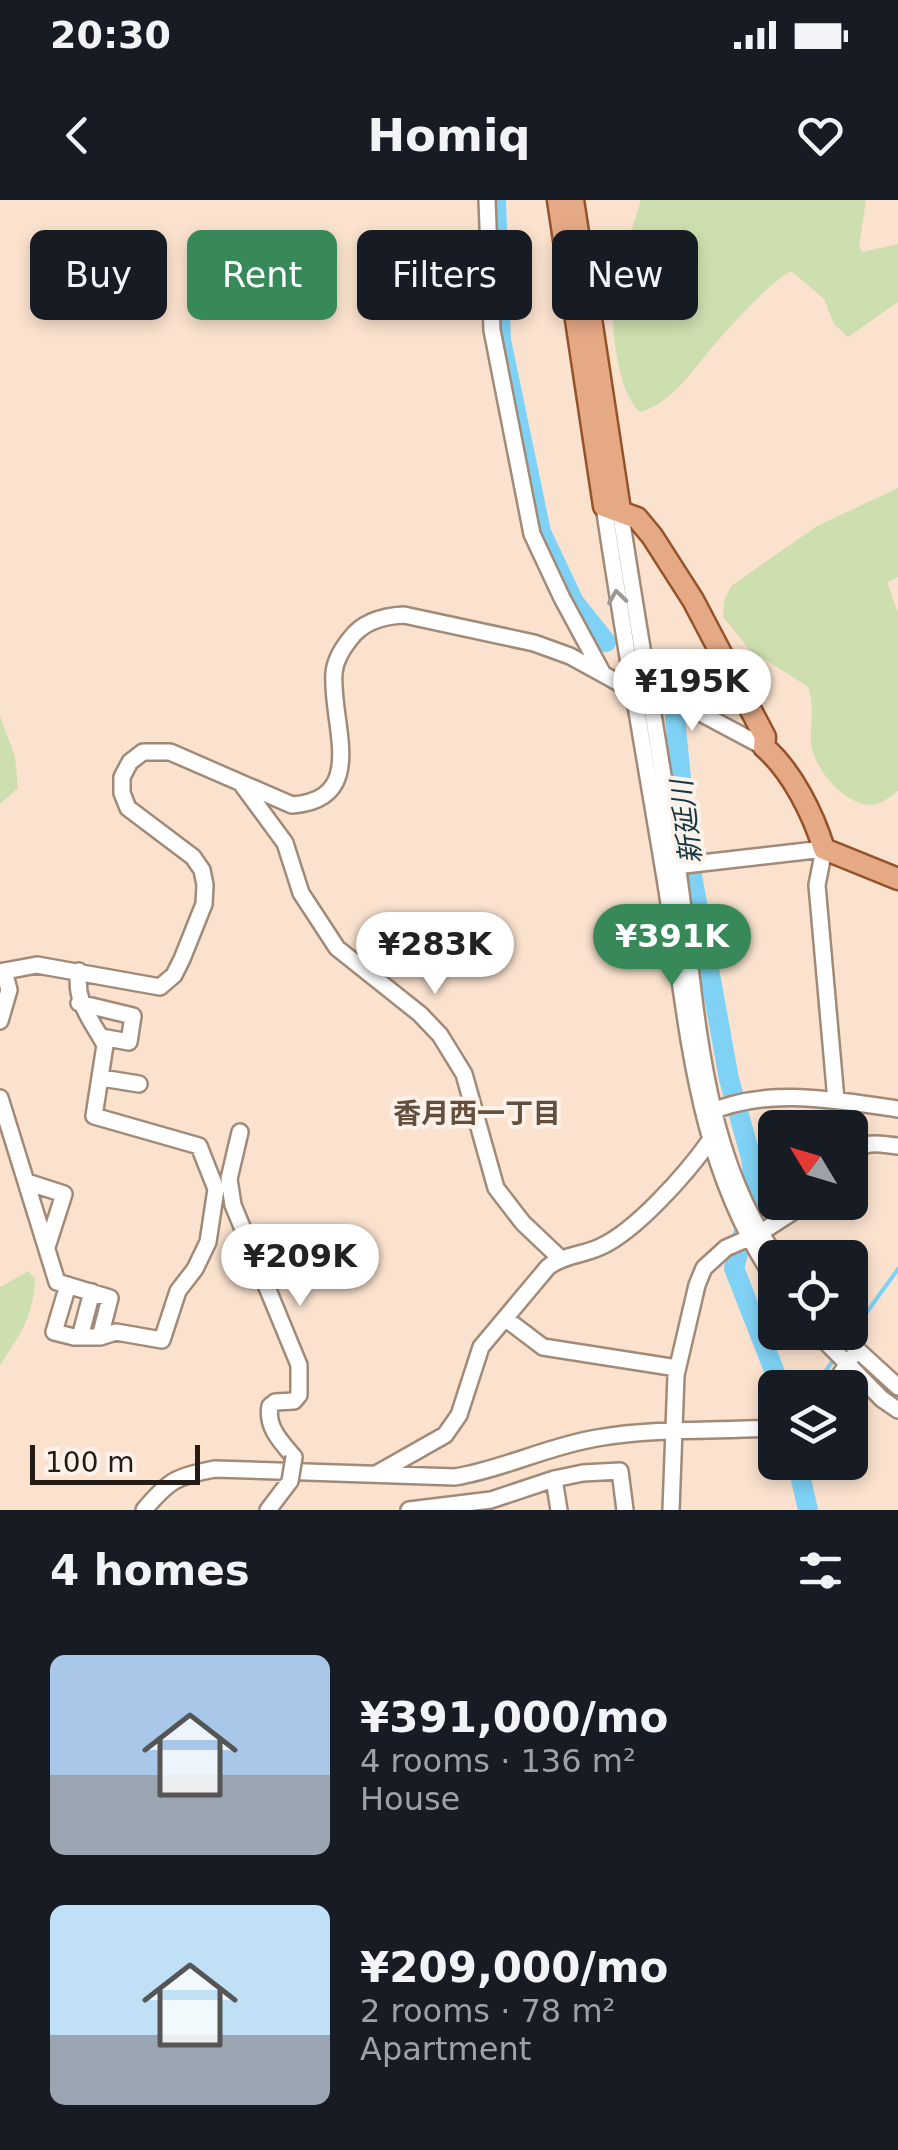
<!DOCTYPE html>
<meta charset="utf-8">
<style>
body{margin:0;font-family:"DejaVu Sans","Noto Sans JP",sans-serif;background:#20242c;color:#f1f3f6;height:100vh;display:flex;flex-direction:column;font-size:38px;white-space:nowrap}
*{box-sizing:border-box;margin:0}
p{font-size:32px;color:#9ea1a6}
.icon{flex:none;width:55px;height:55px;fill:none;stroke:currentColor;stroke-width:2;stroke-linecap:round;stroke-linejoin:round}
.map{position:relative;height:1310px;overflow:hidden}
.sheet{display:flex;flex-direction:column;background:#171b24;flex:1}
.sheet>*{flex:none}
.guide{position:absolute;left:30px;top:30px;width:840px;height:90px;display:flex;gap:20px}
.needle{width:65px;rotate:308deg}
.controls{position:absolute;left:758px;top:910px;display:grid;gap:20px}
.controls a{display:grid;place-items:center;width:110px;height:110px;border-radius:15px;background:#171b24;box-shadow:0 5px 15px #0003;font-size:50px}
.scale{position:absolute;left:30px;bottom:25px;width:170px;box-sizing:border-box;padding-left:10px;border:5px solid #231b14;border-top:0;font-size:28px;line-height:35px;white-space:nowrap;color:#231b14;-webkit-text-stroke:8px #fcf2ea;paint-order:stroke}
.price{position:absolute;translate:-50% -85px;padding:0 22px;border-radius:35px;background:#fff;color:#222;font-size:32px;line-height:65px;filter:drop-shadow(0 2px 5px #0008)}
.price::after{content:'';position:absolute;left:50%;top:60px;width:30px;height:22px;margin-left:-15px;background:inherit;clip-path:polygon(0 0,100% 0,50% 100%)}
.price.on{background:#38895a;color:#fff}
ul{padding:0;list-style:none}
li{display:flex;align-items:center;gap:30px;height:250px;padding:0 50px}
li span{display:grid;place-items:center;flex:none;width:280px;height:200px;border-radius:15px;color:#555}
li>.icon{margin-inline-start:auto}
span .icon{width:120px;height:120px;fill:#fffc;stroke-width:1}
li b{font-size:42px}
h2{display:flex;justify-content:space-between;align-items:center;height:120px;padding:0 50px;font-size:42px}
.pill{padding:0 35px;border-radius:15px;background:#171b24;box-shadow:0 5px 15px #0003;font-size:35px;line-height:90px}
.pill.on{background:#38895a;color:#fff}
.status{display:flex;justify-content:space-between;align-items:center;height:70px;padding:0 50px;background:#171b24;direction:ltr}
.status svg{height:28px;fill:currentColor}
header{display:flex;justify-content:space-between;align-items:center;height:130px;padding:0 50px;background:#171b24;font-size:45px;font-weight:600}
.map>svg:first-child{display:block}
.green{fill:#cedfaf}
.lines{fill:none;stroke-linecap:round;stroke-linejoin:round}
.stream{stroke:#7fd2f5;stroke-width:4}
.river{stroke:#7fd2f5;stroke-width:20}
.minor-casing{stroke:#a18b78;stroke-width:20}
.major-casing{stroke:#955229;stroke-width:25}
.minor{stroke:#fff;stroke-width:15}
.major{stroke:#e5a986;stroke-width:20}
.minor-bridge-casing{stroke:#a18b78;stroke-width:20;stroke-linecap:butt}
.minor-bridge{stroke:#fff;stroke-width:15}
.oneway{stroke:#9c9895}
.labels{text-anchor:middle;stroke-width:8;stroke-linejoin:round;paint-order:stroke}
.water-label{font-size:28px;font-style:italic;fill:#123846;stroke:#fcf2ea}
.neighbourhood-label{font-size:28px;font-weight:bold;fill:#634f3e;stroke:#fcf2ea}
</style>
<div class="status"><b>20:30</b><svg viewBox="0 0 49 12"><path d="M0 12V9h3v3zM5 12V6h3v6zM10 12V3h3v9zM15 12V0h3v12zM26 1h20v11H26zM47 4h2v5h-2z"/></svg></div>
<header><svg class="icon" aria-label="back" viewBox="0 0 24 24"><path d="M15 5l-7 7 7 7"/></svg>Homiq<svg class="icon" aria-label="heart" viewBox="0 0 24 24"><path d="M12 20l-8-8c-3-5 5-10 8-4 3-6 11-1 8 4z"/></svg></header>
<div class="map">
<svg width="898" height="1310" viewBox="0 0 898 1310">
<rect width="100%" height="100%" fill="#fae2ce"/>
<path class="green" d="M641,0H866L859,47L863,52L898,44V102L848,137L834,124L824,99L791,71C763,89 743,113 721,137C696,164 677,201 640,212C620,196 613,141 613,116C614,80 631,34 641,0Z
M898,288V377L887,382L898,413V591C892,595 884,602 877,604C849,611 813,569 811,543C810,524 815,506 808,487L749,449L723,417L724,401L731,386L817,326Z
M0,516L15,557L18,588L0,604Z
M28,1071L35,1079C33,1116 21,1134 0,1165V1087Z"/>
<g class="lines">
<path class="stream" d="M851,1134L898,1069
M814,1188L834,1159"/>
<path class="river" d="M496,0L501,140L541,332L574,402L606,442
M675,518L689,659L729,879L751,958L755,991L734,1068L781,1188
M797,1262L808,1310"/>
<g class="minor-casing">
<path id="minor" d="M487,0L492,130L532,334L562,398L603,474
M604,306C622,427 643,546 663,666C688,811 690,954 775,1080
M620,310C638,430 660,550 678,671C697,799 698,948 777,1058
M243,586L285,643L301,693L337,748L420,814L440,835L464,874L496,988L523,1023L561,1059
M667,667L824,649L817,685L836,900
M0,772L37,765L160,787L174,775L182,759L204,704L205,685L202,670L193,657L128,608L122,593V577L130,562L143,552H170L292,605C370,599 330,523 334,473C335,460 342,449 350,439C363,421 383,416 404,415L534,443L570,456L630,489L657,490L764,547
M79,803L133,816L129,842L101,837
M0,821L9,790L4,771
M102,878L139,884
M0,898L57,1082L110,1098L100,1137
M706,914C765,886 836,900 898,909
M240,932L229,979L233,1005L299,1165V1195L294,1201L275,1202L270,1206C266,1227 281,1242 294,1257
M850,960C863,938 875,944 898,946
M27,982L64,994L47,1047
M68,1085L54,1132L74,1137H100L116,1132L162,1140L178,1091L195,1069L208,1042L216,989L199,946L94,916L105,845C91,819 74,802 79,771
M506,1119L543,1147L677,1168
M816,1132L882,1199L898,1210
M838,1132L898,1187
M80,1137L92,1092
M832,1188L851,1158
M376,1274L445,1235L459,1215L481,1147L548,1067C563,1055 583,1055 600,1047C636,1031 686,974 709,942
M554,1279L559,1310
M144,1310C169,1280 177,1276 215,1269L455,1277C504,1269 548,1246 597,1238C655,1228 717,1231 775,1228
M268,1310L290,1281
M409,1310L491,1300L554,1279L583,1273L620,1271L625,1310
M671,1310L676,1175L697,1085L704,1068L726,1048L760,1033L808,1002"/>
</g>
<g class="major-casing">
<path id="major" d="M558,0L604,306L637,318L652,336L693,400L765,537L764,547C792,571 813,614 824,649L898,679
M573,0L620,310"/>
</g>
<use href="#minor" class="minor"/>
<use href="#major" class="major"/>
<g class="minor-bridge-casing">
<path id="minor-bridge" d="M290,1281L294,1257"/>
</g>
<use href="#minor-bridge" class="minor-bridge"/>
</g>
<defs><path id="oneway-chevron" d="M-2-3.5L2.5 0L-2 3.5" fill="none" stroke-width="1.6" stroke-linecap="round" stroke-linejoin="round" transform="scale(2.5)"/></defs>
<use class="oneway" href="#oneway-chevron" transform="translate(617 397) rotate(-98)"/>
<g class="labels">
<g class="water-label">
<text transform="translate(686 622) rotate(-97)" y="10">新延川</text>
</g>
<g class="neighbourhood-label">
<text x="477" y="923">香月西一丁目</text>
</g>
</g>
</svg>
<div class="controls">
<a><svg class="needle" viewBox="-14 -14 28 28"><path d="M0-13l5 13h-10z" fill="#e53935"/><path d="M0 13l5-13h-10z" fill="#9ea1a6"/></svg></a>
<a><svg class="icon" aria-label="locate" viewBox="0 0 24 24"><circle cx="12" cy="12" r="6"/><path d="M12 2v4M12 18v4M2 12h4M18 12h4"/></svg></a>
<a><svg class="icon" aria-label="layers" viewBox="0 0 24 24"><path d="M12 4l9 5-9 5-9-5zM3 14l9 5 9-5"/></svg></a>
</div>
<div class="scale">100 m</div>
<b class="price" style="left:692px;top:534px">¥195K</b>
<b class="price on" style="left:672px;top:789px">¥391K</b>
<b class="price" style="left:435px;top:797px">¥283K</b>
<b class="price" style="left:300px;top:1109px">¥209K</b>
<div class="guide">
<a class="pill">Buy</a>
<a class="pill on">Rent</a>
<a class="pill">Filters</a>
<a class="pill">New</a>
</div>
</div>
<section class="sheet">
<h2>4 homes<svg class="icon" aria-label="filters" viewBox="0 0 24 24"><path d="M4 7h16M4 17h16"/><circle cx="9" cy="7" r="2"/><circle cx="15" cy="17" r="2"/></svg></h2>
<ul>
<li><span style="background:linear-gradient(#a9c7e8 60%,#9aa5b1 0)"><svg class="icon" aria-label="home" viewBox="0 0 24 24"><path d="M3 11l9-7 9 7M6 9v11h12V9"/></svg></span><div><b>¥391,000/mo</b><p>4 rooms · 136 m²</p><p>House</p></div></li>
<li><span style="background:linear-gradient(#bfe0f5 65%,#9aa5b1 0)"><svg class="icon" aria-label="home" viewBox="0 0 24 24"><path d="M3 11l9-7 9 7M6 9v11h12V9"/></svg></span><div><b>¥209,000/mo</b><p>2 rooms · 78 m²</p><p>Apartment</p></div></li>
</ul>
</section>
